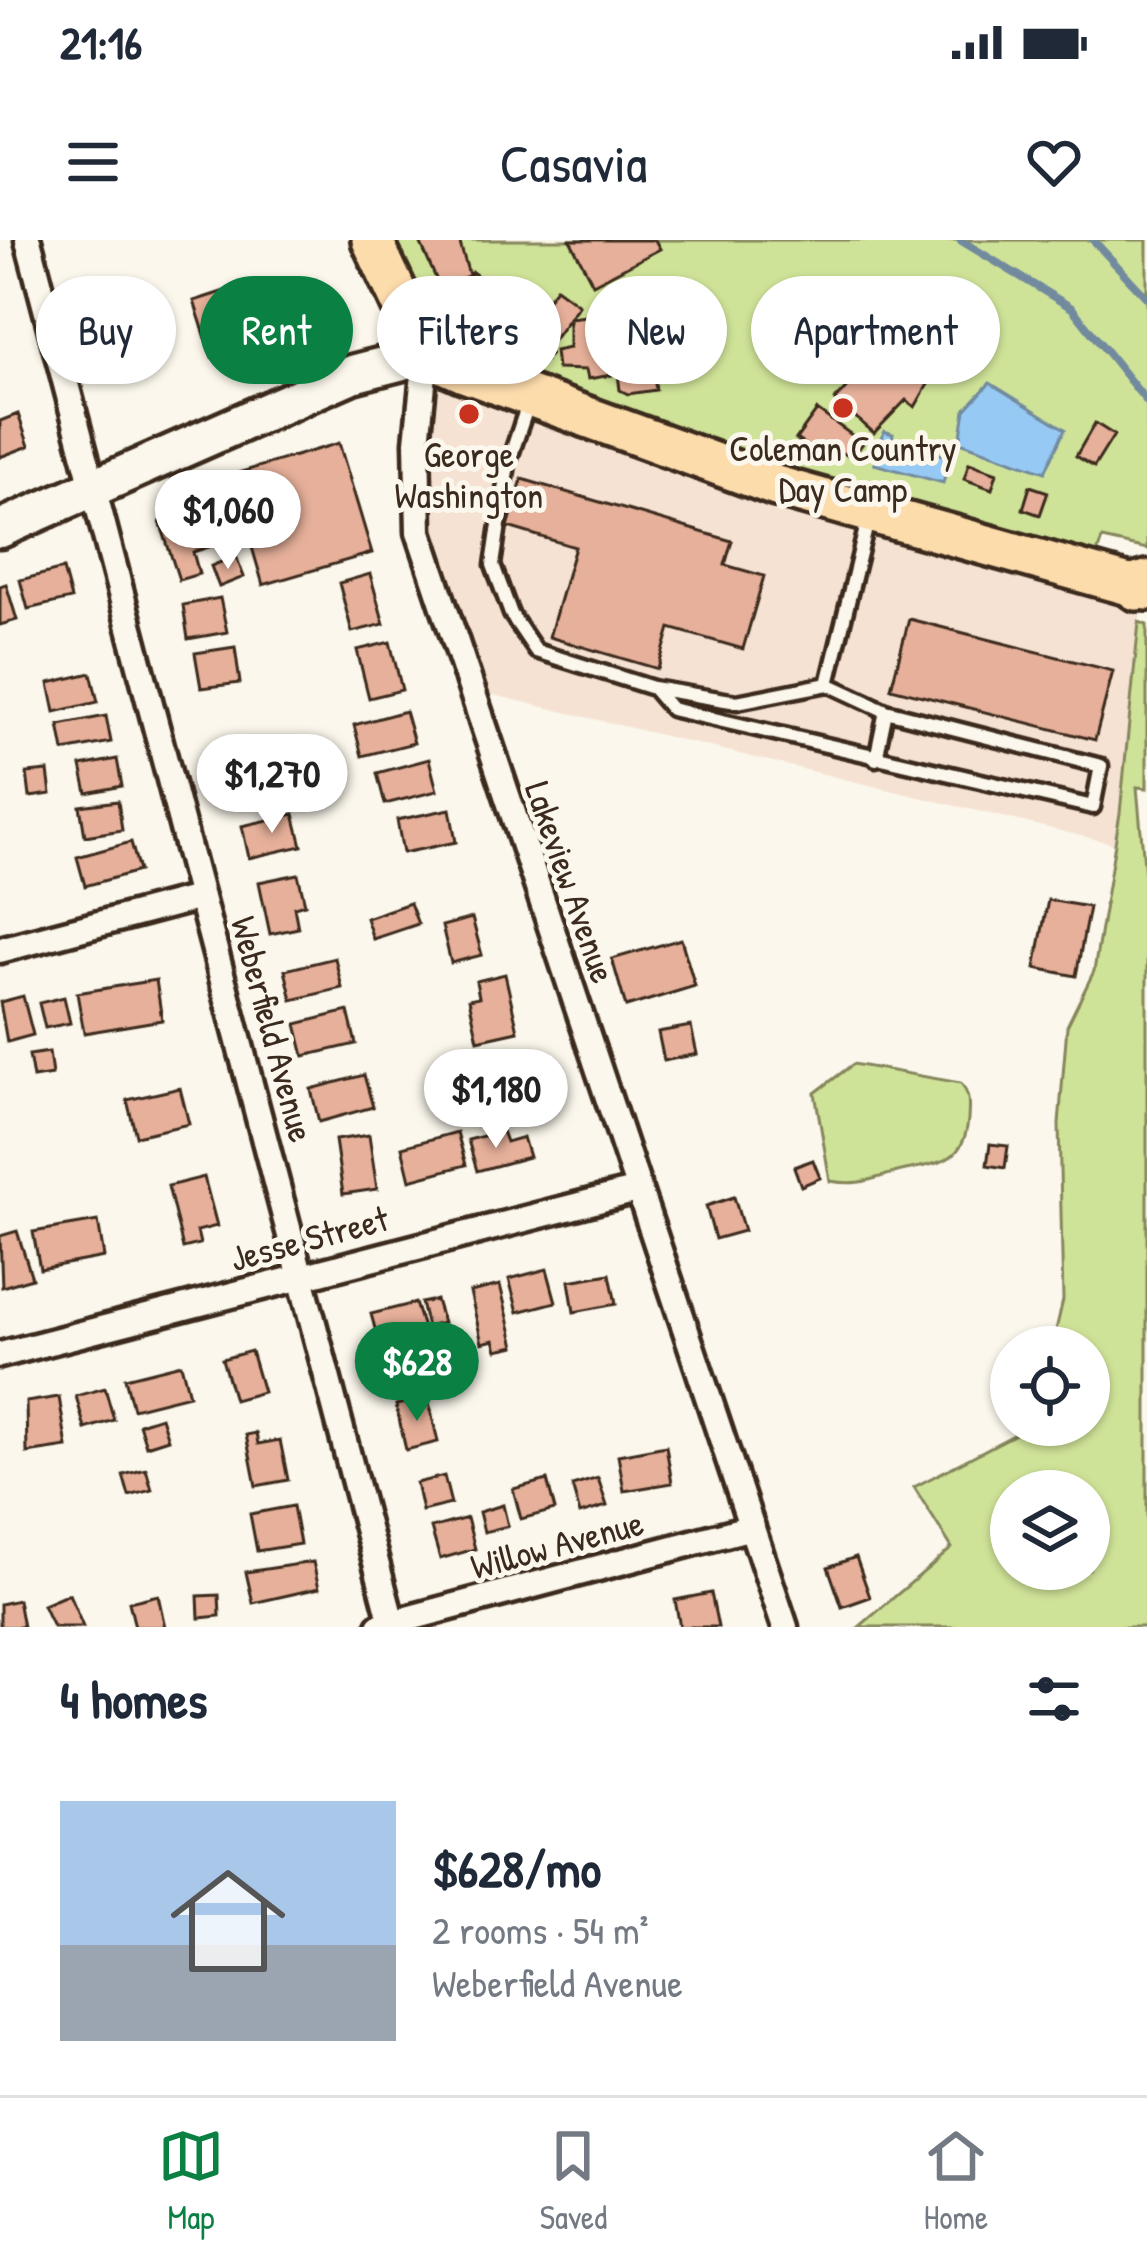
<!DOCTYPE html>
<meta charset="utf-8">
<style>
body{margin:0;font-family:"Patrick Hand",sans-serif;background:#f2f2f3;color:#1f2937;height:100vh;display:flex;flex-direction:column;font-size:45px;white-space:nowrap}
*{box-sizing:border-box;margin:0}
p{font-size:39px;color:#747a83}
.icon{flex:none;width:66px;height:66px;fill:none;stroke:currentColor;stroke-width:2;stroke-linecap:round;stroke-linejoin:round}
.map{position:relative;height:1387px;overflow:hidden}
.panel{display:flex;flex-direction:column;background:#fff;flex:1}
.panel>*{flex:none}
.hud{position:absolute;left:36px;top:36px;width:1077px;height:108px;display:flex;gap:24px}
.fabs{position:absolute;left:990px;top:1086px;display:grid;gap:24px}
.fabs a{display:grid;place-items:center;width:120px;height:120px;border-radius:50%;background:#fff;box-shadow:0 3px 9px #0004;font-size:60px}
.price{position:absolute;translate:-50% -102px;padding:0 27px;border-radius:42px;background:#fff;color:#222;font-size:39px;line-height:78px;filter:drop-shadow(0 3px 6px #0008)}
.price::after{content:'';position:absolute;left:50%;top:72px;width:36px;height:27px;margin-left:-18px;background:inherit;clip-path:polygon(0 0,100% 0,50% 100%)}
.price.current{background:#0b8043;color:#fff}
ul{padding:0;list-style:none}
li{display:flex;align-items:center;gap:36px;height:300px;padding:0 60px}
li+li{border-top:3px solid #e0e1e3}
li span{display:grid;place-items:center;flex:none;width:336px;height:240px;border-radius:0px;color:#555}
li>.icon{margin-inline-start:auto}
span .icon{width:144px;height:144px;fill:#fffc;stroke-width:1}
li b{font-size:51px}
h2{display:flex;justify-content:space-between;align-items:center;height:144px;padding:0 60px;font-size:51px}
.tag{padding:0 42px;border-radius:54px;background:#fff;box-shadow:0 3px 9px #0004;font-size:42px;line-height:108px}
.tag.current{background:#0b8043;color:#fff}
.status{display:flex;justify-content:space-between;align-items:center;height:84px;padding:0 60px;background:#fff;direction:ltr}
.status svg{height:33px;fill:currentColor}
header{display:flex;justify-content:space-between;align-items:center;height:156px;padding:0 60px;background:#fff;font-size:54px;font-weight:600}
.dock{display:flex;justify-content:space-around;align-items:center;height:168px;border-top:3px solid #e0e1e3;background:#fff;font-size:33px;color:#747a83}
.dock a{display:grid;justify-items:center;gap:6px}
.dock .current{color:#0b8043}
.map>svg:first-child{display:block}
.built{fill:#f5e2d3}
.green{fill:#cfe398;stroke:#85865b;stroke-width:3;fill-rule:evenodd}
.water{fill:#96caf4;stroke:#728a9e;stroke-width:3}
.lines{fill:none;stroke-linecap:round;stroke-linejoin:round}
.stream{stroke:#728a9e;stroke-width:8}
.building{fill:#e6b09a;stroke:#3b2a1e;stroke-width:3}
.lane-casing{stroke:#3b2a1e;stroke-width:21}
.street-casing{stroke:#3b2a1e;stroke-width:33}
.secondary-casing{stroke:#3b2a1e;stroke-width:45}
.primary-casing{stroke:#3b2a1e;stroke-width:48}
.highway-casing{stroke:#3b2a1e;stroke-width:54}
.lane{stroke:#fbf7ec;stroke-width:12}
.street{stroke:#fbf7ec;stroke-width:24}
.secondary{stroke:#fbf7ec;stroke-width:36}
.primary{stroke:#fddcac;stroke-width:39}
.highway{stroke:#fddcac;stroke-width:45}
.poi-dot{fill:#c8321e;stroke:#fbf7ec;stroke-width:4.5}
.labels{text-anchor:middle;stroke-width:10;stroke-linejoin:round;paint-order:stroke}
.poi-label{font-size:36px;fill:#3b2a1e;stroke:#fbf7ec}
.street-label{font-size:36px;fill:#3b2a1e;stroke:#fbf7ec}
</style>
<div class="status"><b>21:16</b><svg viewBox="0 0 49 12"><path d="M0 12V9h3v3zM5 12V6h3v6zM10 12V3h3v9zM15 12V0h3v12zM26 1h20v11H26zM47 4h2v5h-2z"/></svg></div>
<header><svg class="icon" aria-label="menu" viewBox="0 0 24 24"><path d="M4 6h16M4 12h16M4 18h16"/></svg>Casavia<svg class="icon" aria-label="heart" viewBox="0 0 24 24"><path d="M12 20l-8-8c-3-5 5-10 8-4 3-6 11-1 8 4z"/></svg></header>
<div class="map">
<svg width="1147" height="1387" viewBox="0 0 1147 1387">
<rect width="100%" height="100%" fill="#fbf7ec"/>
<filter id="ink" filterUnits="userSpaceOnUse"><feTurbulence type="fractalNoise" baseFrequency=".00833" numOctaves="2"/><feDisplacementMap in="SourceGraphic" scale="24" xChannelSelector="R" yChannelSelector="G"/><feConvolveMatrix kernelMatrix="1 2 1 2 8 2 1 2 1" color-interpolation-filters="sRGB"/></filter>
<g filter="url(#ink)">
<path class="built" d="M428,117L1143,352L1115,604L477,451L424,291Z"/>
<path class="green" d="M371,0H1147V309L1102,299L1089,337L428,117Z
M1139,382L1147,385V548L1137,547L1147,658V1387H859L952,1308L914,1247L1033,1185H1089V1107H1052L1063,1060L1059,884L1067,786L1094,731L1120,573ZM1011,1251H1089V1329H1011Z
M853,824L961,843C970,856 969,864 968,879C964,928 933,922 894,933C868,940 858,946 830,941L815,853Z"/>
<path class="water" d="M990,143L1065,189L1045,232L960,202L965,170Z
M884,191L893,194L892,201L950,217L943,243L874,224Z"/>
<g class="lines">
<path class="stream" d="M960,0L1072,68L1147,162
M1093,0L1147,58"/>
</g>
<path class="building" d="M419,0H459L469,35L461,39L464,44L472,32L518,66L523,59L534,67L529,74L534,77L556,48L579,65L545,111L550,114L542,125L461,90L464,86L456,81L460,76L449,68Z
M570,0H655L660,9L593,44Z
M301,45L309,88L258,98L250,55Z
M225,51L244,107L212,117L194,61Z
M905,55L952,74L933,116L942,120L915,167L906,160L874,193L835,160L871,123Z
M595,75L608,127L616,125L618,108L649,103L656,150L628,154L620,150L618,134L588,139L586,130L557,129L555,111L569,108V78Z
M817,170L863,203L853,217L822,206L817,213L796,199Z
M18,174L29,206L0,217V181Z
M1095,183L1114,195L1094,227L1076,216Z
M339,203L372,313L263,345L231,235Z
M969,223L997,233L992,249L964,239Z
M522,239L732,301L725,325L764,336L743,409L670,388L658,429L549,397L575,307L508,287Z
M1030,246L1048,252L1040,275L1023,269Z
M200,269L212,306L193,312L199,334L179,340L160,282Z
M236,316L244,337L219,347L211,326Z
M63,329L71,359L28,369L20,340Z
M370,334L384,384L352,392L339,343Z
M6,344L17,380L0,385V346Z
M220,358L227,392L188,399L183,365Z
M909,379L1113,431L1095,500L891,448Z
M390,402L402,450L369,458L357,410Z
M235,407L240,443L201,448L195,413Z
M91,433L98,462L55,472L49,443Z
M405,471L414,503L362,516L354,485Z
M106,476L111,502L64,511L59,485Z
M241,504L244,517L263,512L270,538L226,549L216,510Z
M117,519L122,546L87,553L81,526Z
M429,519L437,551L385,564L377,533Z
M48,531L51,554L30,557L27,533Z
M118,561L122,590L85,596L80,566Z
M450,569L456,602L403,613L397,580Z
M294,574L302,606L249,618L242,586Z
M131,602L139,631L85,646L77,617Z
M298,634L305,664L294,667L298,688L270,694L259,642Z
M1048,660L1089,667L1076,736L1035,728Z
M410,663L418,684L373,699L366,678Z
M472,678L482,715L451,723L442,686Z
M681,699L695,746L626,767L612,719Z
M335,718L342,748L292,760L285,730Z
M505,734L518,791L478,800L469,759L479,757L476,741Z
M156,740L162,780L84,793L77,753Z
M23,756L33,795L7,802L0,762Z
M64,757L70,783L45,788L39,763Z
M348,771L356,804L304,816L296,784Z
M691,786L697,814L664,821L658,792Z
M536,811L545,850L496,861L487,822Z
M49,812L52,835L33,838L29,815Z
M364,835L373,867L319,882L311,849Z
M474,843L480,866L464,870L458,847Z
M180,848L189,884L136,896L127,860Z
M502,891L506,902L523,897L529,917L477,931L468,900Z
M457,892L466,925L410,940L402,907Z
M369,895L377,949L343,954L335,900Z
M990,904L1008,906L1005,928L987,925Z
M813,920L820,938L801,946L794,927Z
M204,937L217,986L197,991L200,1004L183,1008L168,946Z
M734,957L744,991L715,999L706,966Z
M98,981L104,1017L40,1029L33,992Z
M17,991L32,1038L2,1047L0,996Z
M547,1029L556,1062L518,1072L509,1039Z
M610,1034L616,1064L574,1072L569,1041Z
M500,1045L515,1106L497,1110L494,1100L482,1103L470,1052Z
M436,1060L443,1083L427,1087L421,1063Z
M415,1063L424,1091L379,1103L371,1074Z
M432,1101L440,1131L390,1144L382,1115Z
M251,1111L263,1152L234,1160L222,1119Z
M181,1124L189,1155L133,1169L125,1138Z
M105,1148L114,1180L85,1189L76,1156Z
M59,1157L67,1207L27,1213L26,1162Z
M428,1158L438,1202L406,1210L396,1165Z
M161,1177L168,1199L146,1206L139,1184Z
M256,1193L258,1204L280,1200L288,1240L256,1246L246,1195Z
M666,1206L672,1243L624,1251L618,1215Z
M146,1229L152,1250L129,1256L123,1235Z
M444,1236L451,1264L422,1271L416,1243Z
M598,1238L607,1266L580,1274L572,1246Z
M547,1240L555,1270L521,1279L513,1249Z
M503,1265L508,1286L484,1292L479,1272Z
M293,1266L300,1304L257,1311L250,1274Z
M467,1278L475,1309L440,1319L431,1288Z
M856,1317L870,1357L842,1367L828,1327Z
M313,1322L319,1348L253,1363L246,1332Z
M711,1353L718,1387H680L675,1360Z
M69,1354L83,1387H53L43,1365Z
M158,1355L165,1387H135L129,1362Z
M219,1355L220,1376L199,1378L198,1356Z
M18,1360L23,1387H0V1364Z"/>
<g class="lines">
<g class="lane-casing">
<path id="lane" d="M528,164L508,224L493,325L511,374L536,411L653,448L671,469L1093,567L1101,526L886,471L828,444L868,280
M653,448L737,462L828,444
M876,519L886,471"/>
</g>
<g class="street-casing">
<path id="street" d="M28,0L393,1387
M426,115L417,202L419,292L785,1387
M0,710L201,657
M0,1115L637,950
M380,1386L752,1287"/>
</g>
<g class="secondary-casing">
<path id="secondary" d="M0,289L352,134L426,115"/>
</g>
<g class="primary-casing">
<path id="primary" d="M372,0L426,115L464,132L776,246L1147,350"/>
</g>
<g class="highway-casing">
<path id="highway" d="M1137,347L1147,344"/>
</g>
<use href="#lane" class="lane"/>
<use href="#street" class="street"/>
<use href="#secondary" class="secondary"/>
<use href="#primary" class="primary"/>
<use href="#highway" class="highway"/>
</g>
</g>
<g class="poi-dot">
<circle cx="843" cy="168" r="12"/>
<circle cx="469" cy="174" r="12"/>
</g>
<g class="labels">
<g class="poi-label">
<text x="843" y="221">Coleman Country<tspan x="843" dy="41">Day Camp</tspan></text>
<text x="469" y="227">George<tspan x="469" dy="41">Washington</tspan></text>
</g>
<g class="street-label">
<text transform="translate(571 642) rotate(71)" y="13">Lakeview Avenue</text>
<text transform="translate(273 789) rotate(75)" y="13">Weberfield Avenue</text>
<text transform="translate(309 998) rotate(-15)" y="13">Jesse Street</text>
<text transform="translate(557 1304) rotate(-15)" y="13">Willow Avenue</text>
</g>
</g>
</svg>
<div class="fabs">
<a><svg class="icon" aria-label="locate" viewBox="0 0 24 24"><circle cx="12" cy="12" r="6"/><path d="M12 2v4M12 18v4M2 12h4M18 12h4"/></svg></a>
<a><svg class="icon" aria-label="layers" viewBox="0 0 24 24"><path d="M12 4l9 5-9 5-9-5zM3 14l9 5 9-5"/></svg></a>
</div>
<b class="price" style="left:228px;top:332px">$1,060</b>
<b class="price" style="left:272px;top:596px">$1,270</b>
<b class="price" style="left:496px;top:911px">$1,180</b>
<b class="price current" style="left:417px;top:1184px">$628</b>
<div class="hud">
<a class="tag">Buy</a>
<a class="tag current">Rent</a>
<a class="tag">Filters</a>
<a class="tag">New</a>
<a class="tag">Apartment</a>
</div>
</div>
<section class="panel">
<h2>4 homes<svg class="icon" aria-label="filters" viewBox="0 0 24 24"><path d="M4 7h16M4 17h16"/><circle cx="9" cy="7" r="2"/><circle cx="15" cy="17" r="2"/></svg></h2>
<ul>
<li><span style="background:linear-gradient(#a9c7e8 60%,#9aa5b1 0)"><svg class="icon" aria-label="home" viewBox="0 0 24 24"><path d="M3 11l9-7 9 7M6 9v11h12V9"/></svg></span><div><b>$628/mo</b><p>2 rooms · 54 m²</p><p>Weberfield Avenue</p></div></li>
</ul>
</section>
<nav class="dock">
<a class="current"><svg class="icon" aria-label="map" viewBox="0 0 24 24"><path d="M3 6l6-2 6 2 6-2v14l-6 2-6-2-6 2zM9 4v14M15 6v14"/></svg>Map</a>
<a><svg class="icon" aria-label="saved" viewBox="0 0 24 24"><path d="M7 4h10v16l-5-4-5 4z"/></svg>Saved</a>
<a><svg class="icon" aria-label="home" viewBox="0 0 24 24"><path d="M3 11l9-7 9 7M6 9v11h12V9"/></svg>Home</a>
</nav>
